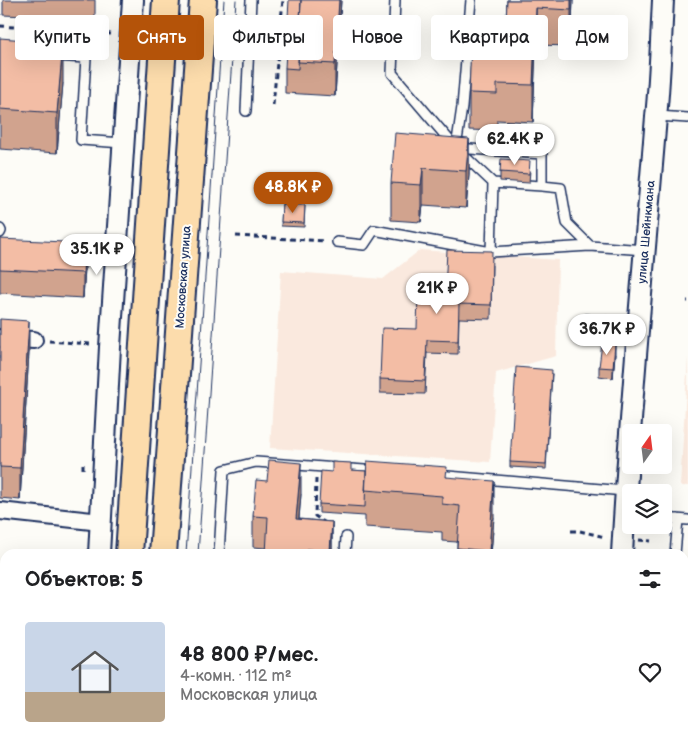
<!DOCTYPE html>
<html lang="ru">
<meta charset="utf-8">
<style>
body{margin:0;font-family:"Balsamiq Sans",sans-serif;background:#f6f6f6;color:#202124;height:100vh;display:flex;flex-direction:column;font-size:19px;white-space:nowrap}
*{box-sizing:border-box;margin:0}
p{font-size:16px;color:#757577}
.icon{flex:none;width:28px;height:28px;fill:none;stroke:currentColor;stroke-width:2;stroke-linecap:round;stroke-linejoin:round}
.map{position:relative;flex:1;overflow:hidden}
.panel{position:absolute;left:0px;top:549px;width:689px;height:196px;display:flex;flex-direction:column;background:#fff;border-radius:15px 15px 0 0;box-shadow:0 5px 20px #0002}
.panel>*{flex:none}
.guide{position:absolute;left:15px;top:15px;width:659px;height:45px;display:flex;gap:10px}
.needle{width:32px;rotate:14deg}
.controls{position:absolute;left:622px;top:424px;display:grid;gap:10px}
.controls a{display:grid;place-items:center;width:50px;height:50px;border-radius:5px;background:#fff;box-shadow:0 5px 20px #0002;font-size:25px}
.price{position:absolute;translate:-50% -42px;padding:0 11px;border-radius:18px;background:#fff;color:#222;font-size:16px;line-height:32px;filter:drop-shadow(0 1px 2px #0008)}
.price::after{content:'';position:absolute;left:50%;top:30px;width:15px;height:11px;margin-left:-8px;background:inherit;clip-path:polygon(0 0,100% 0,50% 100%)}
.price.selected{background:#b45309;color:#fff}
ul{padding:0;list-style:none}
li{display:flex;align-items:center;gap:15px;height:125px;padding:0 25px}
li span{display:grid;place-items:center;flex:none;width:140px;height:100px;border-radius:5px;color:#555}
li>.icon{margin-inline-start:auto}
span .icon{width:60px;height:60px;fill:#fffc;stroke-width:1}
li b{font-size:21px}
h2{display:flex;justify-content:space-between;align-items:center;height:60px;padding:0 25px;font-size:21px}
.pill{padding:0 18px;border-radius:5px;background:#fff;box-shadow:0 5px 20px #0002;font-size:18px;line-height:45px}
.pill.selected{background:#b45309;color:#fff}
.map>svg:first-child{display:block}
.built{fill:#fae9de}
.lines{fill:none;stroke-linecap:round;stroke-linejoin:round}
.service-casing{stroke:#1b2f5e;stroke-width:12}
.minor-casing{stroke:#1b2f5e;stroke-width:20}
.tertiary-casing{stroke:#1b2f5e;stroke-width:24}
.primary-casing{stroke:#1b2f5e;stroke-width:30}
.path{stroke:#1b2f5e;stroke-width:3;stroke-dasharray:5 4;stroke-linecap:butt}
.service{stroke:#fdfcf7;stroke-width:9}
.minor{stroke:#fdfcf7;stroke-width:16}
.tertiary{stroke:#fdfcf7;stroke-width:20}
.primary{stroke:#fcdcac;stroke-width:26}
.tram{stroke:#1b2f5e;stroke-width:1}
.wall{fill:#d1a38e;stroke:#1b2f5e}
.shaded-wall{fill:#aa8474;stroke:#1b2f5e}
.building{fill:#f3bda5;stroke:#1b2f5e}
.labels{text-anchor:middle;stroke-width:4;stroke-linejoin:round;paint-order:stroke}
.street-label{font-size:12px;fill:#1b2f5e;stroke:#fdfcf7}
</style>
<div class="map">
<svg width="688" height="744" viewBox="0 0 688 744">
<rect width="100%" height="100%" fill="#fdfcf7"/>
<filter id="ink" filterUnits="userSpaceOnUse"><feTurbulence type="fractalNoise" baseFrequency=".02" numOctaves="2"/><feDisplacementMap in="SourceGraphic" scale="10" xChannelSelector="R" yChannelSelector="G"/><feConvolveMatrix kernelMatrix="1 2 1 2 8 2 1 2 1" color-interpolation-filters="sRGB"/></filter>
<g filter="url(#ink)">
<path class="built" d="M420,250L558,260L556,356L496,373L490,462L270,448L281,271L383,279Z
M688,357V486H680Z"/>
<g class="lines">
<g class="service-casing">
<path id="service" d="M395,0L392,73L456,148L462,107L471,0
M53,56L86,58L81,140L123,143
M246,111L251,0
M657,116L688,118
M493,183L542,186L561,188L567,223L590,246
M0,229L1,231L0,233
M337,242L364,245L374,230L491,252L590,246L645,250
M491,252L493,183L456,148L542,154V186
M436,475L625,491
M664,518L688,520
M219,554L224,470L256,462L378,471
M345,554L346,537
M675,554L678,519
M684,711H688
M210,744V740
M345,744V740
M663,744V740"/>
</g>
<g class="minor-casing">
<path id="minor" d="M0,338L34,340
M0,511L101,522"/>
</g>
<g class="tertiary-casing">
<path id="tertiary" d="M99,554L110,347L133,0
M622,554C630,408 644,263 656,117C660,78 661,39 663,0
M85,744V740
M612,744V740"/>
</g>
<g class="primary-casing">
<path id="primary" d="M129,554L166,0
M163,554L203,0
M117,744V740
M150,744V740"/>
</g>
<path class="path" d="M0,26L111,34
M259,52L277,54
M273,105L283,0
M236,236L325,241
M80,257L96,258
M687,301H688
M585,315L617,317L606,347L603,316
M49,341L91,344
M83,469V460
M316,479L315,516L324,522
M571,531H580L605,537
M639,540L651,541"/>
<use href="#service" class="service"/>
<use href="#minor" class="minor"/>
<use href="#tertiary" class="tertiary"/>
<use href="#primary" class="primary"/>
<path class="tram" d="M186,554L224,0
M198,554L236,0
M174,744V740
M185,744V740"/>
</g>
<path class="wall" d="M3,0H95V19L3,15Z
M341,0L335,96L285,93V68Z
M507,0H573L571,46L536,45L533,122L497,120V131L469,130V93L505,44Z
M0,38L63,83L57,153L0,149Z
M469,139V175L466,208L423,205L421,222L391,220V183Z
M530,170L529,183L500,181V172Z
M282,204L305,205L304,227L281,226Z
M0,239L85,268L83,298L0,293Z
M492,265L491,319L459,318L458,354L427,353L425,394L380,393V379L417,329L445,292Z
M0,319L29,352L20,500L0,498Z
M615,354L613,378L599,376V367Z
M552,374L546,469L510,467V462Z
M351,470L447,477L494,517L491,554H457V542L442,541V532L365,527V516L319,513V504L332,472Z
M301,494L299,519L332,522V554H266V548L253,547V516Z
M0,612L5,616V673L0,669Z
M433,740H491V744L460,741V744H433Z"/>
<path class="shaded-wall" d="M339,0H341L335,96V64Z
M571,0H573L571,46Z
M536,8V45L533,122V85Z
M63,43V83L57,153V113Z
M469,139V175L466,208V171Z
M423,168V205L421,222V185Z
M85,243V268L83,298V273Z
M29,321V352L20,500V468Z
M615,344V354L613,378V368Z
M301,463V494L296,551V519Z
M494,481V517L491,554H489Z
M332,522V554H330Z
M458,740H460V744H458Z"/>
<path class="building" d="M289,0H301L298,69L285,68Z
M301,0H339L335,64L298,62Z
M507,0H571V10L536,8L533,85L497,84V94L469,93L471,42L505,44Z
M0,38L63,43L57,113L0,109Z
M395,133L469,139L466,171L423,168L421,185L391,183Z
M501,159L530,161L529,174L500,172Z
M282,204L305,205L304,223L281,222Z
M0,239L85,243L83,273L0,269Z
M447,250L492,251L491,305L459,304L458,341L427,340L425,381L380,379L382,328L417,329L418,292H445Z
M0,319L29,321L20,468L0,467Z
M602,343L615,344L613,368L599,367Z
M516,367L552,370L546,464L510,462Z
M269,460L301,463L296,519L332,522L330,551L307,549V554H266L268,517L253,516L256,480L267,481Z
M367,461L447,467L446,477L494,481L489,551L457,548L460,506L442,504V496L365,490Z
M332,462L351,463V470L366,471L365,507L319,504L321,471L332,472Z
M0,612L5,616V649L0,644Z
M239,740H332L331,744H239Z"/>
</g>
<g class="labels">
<g class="street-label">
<text transform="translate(646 232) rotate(-85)" y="4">улица Шейнкмана</text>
<text transform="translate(183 277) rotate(-86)" y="4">Московская улица</text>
</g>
</g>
</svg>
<div class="controls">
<a><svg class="needle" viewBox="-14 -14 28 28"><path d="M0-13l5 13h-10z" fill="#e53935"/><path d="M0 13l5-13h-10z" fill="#757577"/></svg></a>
<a><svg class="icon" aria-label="layers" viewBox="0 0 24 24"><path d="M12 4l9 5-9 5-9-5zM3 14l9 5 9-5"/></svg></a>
</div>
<b class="price" style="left:515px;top:166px">62.4K ₽</b>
<b class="price selected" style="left:293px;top:214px">48.8K ₽</b>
<b class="price" style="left:97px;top:276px">35.1K ₽</b>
<b class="price" style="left:437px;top:315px">21K ₽</b>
<b class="price" style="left:607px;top:356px">36.7K ₽</b>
<div class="guide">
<a class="pill">Купить</a>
<a class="pill selected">Снять</a>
<a class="pill">Фильтры</a>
<a class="pill">Новое</a>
<a class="pill">Квартира</a>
<a class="pill">Дом</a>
</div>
<section class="panel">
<h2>Объектов: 5<svg class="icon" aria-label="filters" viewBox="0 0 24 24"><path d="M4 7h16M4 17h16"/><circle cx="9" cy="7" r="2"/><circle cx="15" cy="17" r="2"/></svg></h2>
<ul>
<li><span style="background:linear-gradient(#c9d6e8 70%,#b9a48a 0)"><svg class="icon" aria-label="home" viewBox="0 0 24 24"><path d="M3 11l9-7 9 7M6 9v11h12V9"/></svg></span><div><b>48 800 ₽/мес.</b><p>4-комн. · 112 m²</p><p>Московская улица</p></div><svg class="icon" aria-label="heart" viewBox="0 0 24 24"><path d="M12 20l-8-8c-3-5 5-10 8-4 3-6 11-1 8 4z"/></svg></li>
</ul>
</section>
</div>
